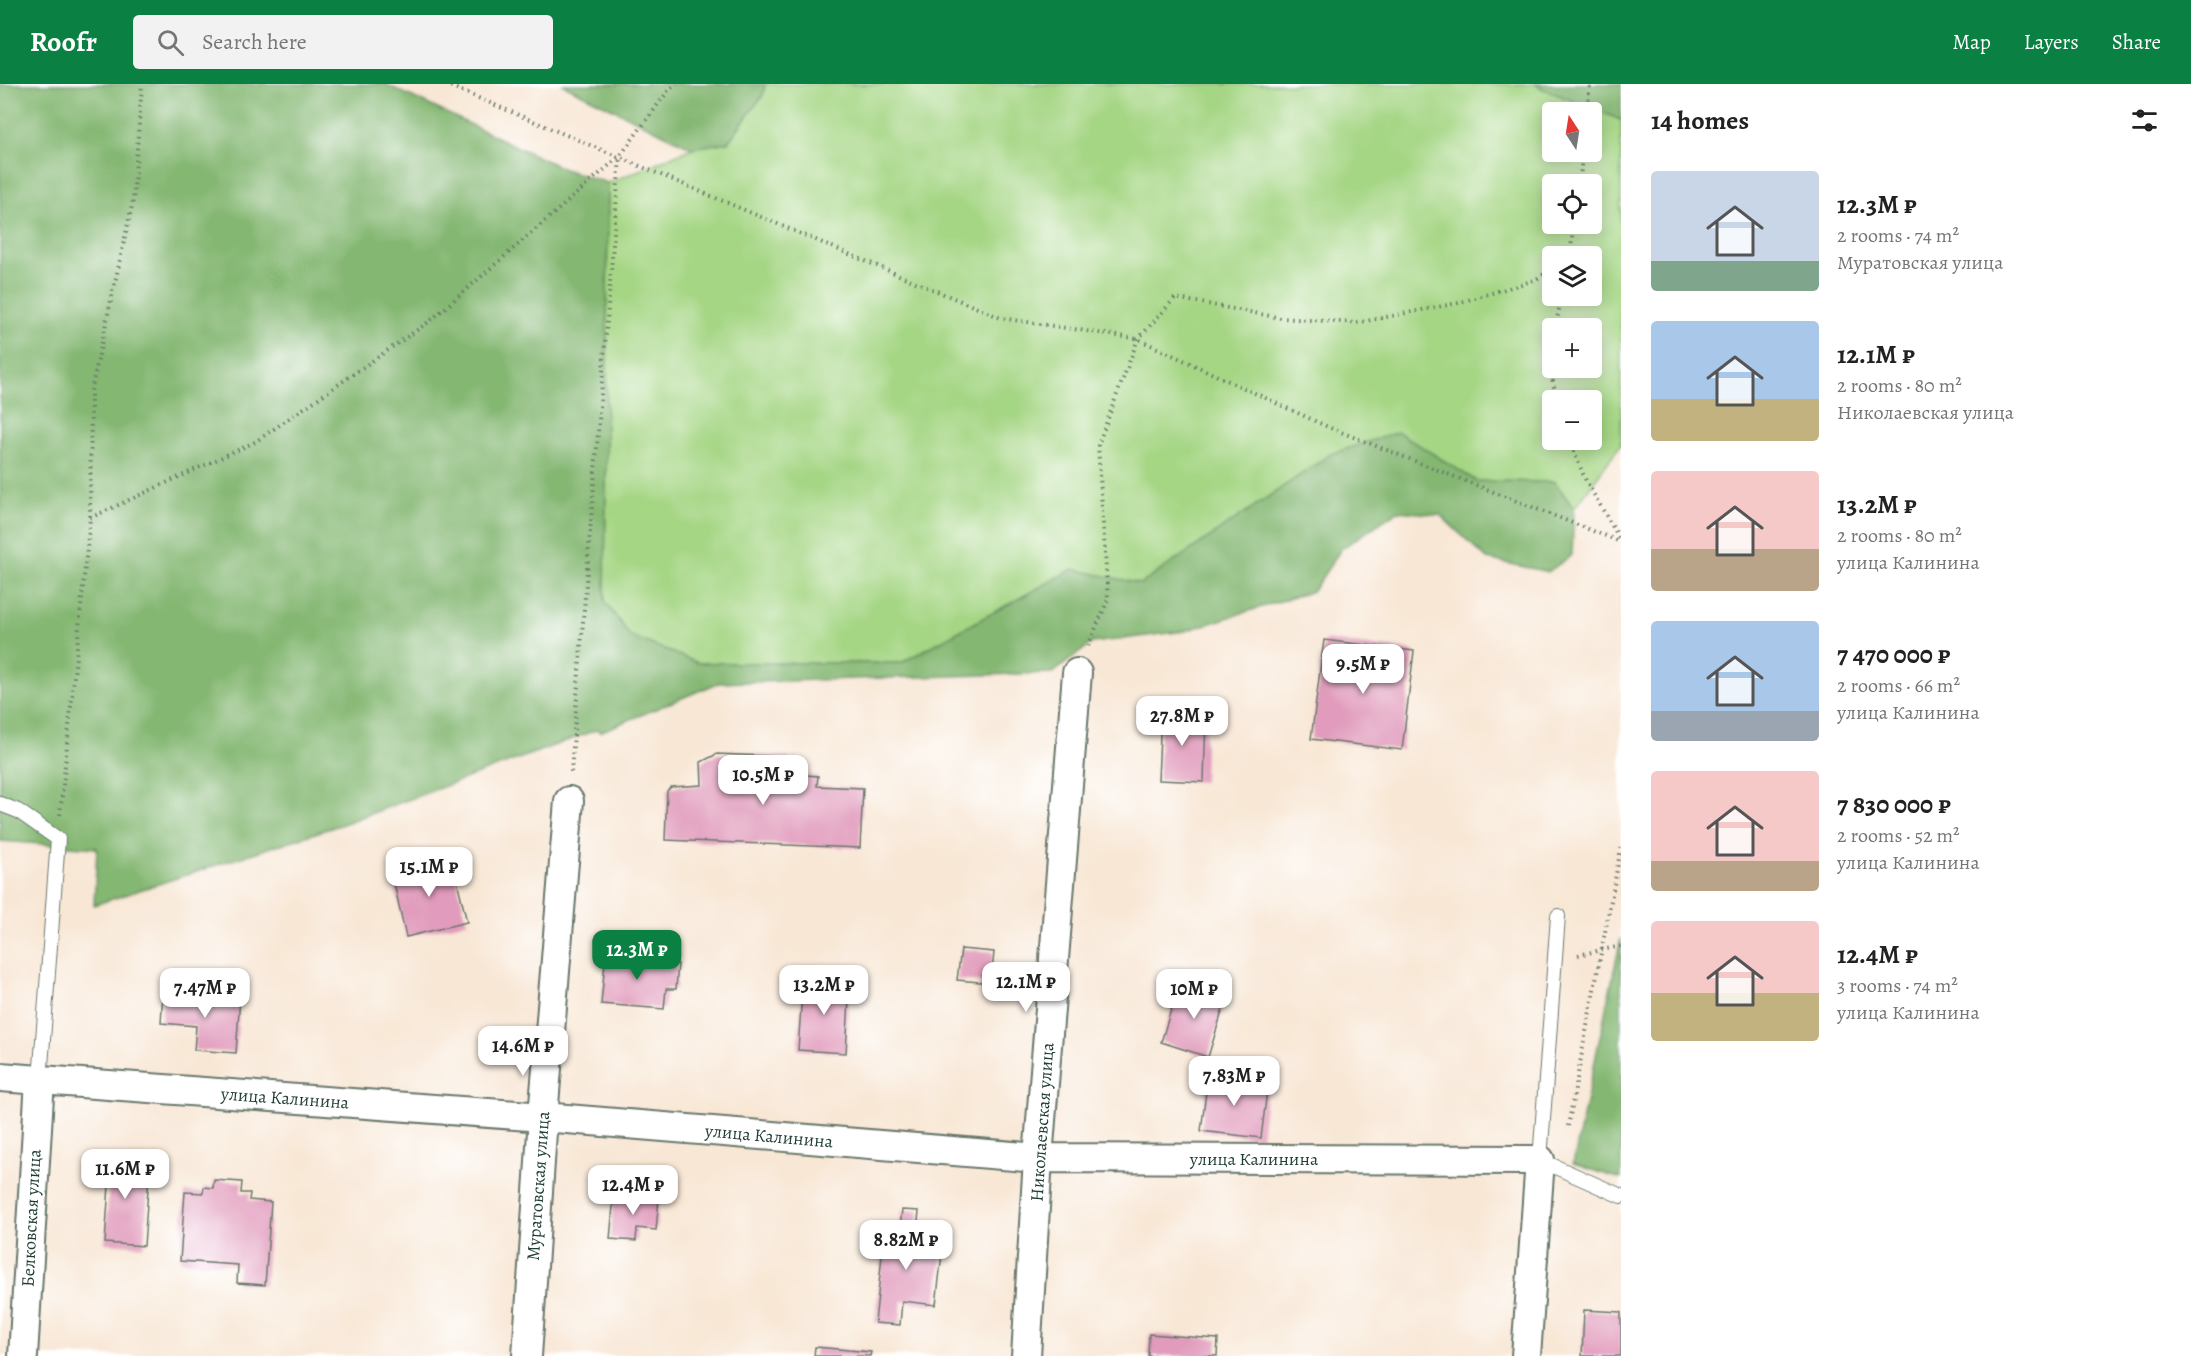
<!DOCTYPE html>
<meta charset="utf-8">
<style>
body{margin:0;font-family:Alegreya,serif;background:#f2f2f2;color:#222;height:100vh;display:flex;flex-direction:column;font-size:22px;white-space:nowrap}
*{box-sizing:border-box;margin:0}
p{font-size:20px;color:#767676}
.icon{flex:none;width:33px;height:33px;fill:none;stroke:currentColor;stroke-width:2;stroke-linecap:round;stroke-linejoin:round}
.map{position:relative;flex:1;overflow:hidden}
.side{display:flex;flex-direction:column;background:#fff;width:570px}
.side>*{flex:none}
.needle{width:39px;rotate:348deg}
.fabs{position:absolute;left:1542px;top:18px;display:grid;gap:12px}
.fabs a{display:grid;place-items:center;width:60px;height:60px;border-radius:6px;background:#fff;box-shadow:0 3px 15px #0003;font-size:30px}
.price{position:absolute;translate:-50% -51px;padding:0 14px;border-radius:12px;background:#fff;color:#222;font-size:20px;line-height:39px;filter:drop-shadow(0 2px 3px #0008)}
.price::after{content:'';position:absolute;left:50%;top:36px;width:18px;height:14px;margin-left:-9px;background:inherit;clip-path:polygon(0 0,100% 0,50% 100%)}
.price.on{background:#0b8043;color:#fff}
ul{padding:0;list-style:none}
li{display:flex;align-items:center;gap:18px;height:150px;padding:0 30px}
li span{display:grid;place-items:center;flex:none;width:168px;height:120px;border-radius:6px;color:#555}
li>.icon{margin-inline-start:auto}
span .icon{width:72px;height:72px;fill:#fffc;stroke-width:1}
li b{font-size:26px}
h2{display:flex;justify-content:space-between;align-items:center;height:72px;padding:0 30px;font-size:26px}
header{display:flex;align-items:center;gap:36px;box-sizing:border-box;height:84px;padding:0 30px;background:#0b8043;color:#fff}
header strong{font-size:28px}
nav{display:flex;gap:33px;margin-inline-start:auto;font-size:21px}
.search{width:420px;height:54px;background:#f2f2f2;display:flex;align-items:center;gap:15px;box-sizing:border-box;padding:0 21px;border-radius:6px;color:#767676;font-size:22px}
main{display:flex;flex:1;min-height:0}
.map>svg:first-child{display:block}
.green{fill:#a5d684;stroke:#628a5c;stroke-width:1.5;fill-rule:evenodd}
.forest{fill:#84b772;stroke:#527a53;stroke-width:1.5}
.building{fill:#e19bbc}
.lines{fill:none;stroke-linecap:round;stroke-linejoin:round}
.service-casing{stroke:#6b786c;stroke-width:16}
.minor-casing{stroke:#6b786c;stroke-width:32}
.path{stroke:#6b786c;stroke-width:4;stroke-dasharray:1.5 4.5;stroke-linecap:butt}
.service{stroke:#fff;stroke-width:14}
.minor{stroke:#fff;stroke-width:28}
.labels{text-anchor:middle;stroke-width:4.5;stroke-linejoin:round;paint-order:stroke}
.street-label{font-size:18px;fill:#1f3d34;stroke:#fff}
</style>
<header>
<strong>Roofr</strong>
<div class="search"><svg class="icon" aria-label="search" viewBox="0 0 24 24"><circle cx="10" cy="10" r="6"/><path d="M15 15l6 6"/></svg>Search here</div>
<nav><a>Map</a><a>Layers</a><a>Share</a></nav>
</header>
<main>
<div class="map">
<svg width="1621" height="1272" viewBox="0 0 1621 1272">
<rect width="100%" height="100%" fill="#fff"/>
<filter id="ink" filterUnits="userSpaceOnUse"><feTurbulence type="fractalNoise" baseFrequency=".0167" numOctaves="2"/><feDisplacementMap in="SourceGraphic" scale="12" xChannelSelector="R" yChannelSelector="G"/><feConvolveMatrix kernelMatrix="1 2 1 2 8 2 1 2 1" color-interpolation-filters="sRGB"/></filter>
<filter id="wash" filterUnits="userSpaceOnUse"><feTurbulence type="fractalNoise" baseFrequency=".008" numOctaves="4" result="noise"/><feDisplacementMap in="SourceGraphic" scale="24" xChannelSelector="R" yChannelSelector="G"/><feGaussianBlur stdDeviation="1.35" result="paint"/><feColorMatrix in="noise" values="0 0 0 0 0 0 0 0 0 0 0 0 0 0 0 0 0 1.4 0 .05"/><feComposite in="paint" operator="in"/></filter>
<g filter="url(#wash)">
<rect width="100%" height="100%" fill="#f8e7d5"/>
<path class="green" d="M765,0H1536L1539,3L1621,36V360L1574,425L1555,398L1476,397L1398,348L1331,370L1141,500L1073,485L901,579H698L630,552L605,518L608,99L692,64L728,58L763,11ZM1552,28H1592V68H1552ZM1552,100H1592V140H1552ZM1552,172H1592V212H1552ZM1552,244H1592V284H1552ZM1552,316H1592V356H1552Z"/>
<path class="forest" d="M0,0H385L564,85L608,99L605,518L630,552L698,579H901L1073,485L1141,500L1331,370L1398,348L1476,397L1555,398L1574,425L1572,471L1548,488L1487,475L1440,431L1398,427L1341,465L1313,507L1185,547L1092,559L1053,589L718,599L600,648L599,645L340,741L94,821L97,764L0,757Z
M562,0H765L763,11L728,58L692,64Z
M1536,0H1621V36L1539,3Z
M1621,854V1095L1573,1080Z"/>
<g id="blocks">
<path class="building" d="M1324,556L1414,567L1402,666L1311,655Z
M1161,629L1206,630L1204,698L1158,696Z
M717,670L788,673L787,699H793V690L818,692L817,702L863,704L860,764L665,756L667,707L671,703L702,701L701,678Z
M452,776L467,838L406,853L392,790Z
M961,865L994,868L991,899L957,896Z
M606,868L667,874V879L678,880L676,905H666L664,925L601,920Z
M803,894L850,897L846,969L798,966Z
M1179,900L1226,915L1208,973L1161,958Z
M163,908L240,913L236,969L194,966L196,942L161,939Z
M1208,992L1268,999L1261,1054L1201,1047Z
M99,1074L150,1077L144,1162L105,1159L109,1101L97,1100Z
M214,1096L242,1098L241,1109H250L249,1116L271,1118L265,1201L237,1199L238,1181L180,1177L185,1108L203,1109L204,1103L213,1104Z
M614,1111L659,1114L656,1146L637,1144L636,1157L610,1155Z
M902,1126L919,1127L915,1166L942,1169L936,1221L902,1217L900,1241L875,1239L885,1142L900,1143Z
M1584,1226L1621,1228V1272H1582Z
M1149,1250L1218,1255L1217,1272H1148Z
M815,1263L871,1268L870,1272H814Z"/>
</g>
</g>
<g filter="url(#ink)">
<use href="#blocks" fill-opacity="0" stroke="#6b786c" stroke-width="1.5"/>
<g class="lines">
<g class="service-casing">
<path id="service" d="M0,720L18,727L58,755L40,996
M1558,832L1540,1076L1621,1112"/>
</g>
<g class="minor-casing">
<path id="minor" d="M0,993L543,1033L1038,1074L1540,1076L1526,1272
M23,1272L40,996
M527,1272L543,1033L569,717
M1026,1272L1038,1074L1077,589"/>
</g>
<path class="path" d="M445,0L1001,234L1138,255L1328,343L1621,458
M1587,28L1590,0
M1579,100L1583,68
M1570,172L1574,140
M1555,244L1562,212
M1552,255L1548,276L1557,316
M1569,356L1586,397L1621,457
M90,434L255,358L430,237L620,72L668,7L677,0
M1088,562L1108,516L1098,361L1138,255L1175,214L1281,234L1356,239L1458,219L1535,196L1552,185
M571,688L620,73
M60,731L90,434L91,307L133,117L142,0
M1578,871L1621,862
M1568,1042L1621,764"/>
<use href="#service" class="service"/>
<use href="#minor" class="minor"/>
</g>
</g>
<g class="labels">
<g class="street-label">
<text transform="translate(285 1014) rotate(4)" y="6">улица Калинина</text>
<text transform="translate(1042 1038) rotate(-86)" y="6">Николаевская улица</text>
<text transform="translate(769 1052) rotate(5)" y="6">улица Калинина</text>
<text x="1254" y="1081">улица Калинина</text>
<text transform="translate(538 1102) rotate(-86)" y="6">Муратовская улица</text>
<text transform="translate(31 1134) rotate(-87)" y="6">Белковская улица</text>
</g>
</g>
</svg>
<div class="fabs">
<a><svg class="needle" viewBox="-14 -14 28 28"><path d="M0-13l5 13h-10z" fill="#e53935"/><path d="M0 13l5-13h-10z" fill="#767676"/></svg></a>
<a><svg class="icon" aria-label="locate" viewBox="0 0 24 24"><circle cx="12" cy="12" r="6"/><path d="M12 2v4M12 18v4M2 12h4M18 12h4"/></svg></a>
<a><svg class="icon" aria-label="layers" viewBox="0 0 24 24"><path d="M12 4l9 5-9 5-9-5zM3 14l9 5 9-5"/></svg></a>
<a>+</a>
<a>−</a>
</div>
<b class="price" style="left:1363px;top:611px">9.5M ₽</b>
<b class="price" style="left:1182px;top:663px">27.8M ₽</b>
<b class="price" style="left:763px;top:722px">10.5M ₽</b>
<b class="price" style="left:429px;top:814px">15.1M ₽</b>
<b class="price on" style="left:637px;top:897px">12.3M ₽</b>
<b class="price" style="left:1026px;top:929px">12.1M ₽</b>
<b class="price" style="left:824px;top:932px">13.2M ₽</b>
<b class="price" style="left:205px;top:935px">7.47M ₽</b>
<b class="price" style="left:1194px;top:936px">10M ₽</b>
<b class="price" style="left:523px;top:993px">14.6M ₽</b>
<b class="price" style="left:1234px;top:1023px">7.83M ₽</b>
<b class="price" style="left:125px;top:1116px">11.6M ₽</b>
<b class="price" style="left:633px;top:1132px">12.4M ₽</b>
<b class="price" style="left:906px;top:1187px">8.82M ₽</b>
</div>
<section class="side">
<h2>14 homes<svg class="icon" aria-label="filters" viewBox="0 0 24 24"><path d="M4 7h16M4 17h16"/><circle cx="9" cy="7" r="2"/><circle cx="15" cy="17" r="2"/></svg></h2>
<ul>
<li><span style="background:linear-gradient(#c9d6e8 75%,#7fa58c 0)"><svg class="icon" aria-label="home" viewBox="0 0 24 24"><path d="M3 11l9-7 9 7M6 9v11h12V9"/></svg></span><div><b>12.3M ₽</b><p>2 rooms · 74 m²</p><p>Муратовская улица</p></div></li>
<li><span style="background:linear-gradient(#a9c7e8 65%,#c2b280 0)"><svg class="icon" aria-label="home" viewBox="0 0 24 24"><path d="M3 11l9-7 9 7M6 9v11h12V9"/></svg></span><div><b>12.1M ₽</b><p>2 rooms · 80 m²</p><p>Николаевская улица</p></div></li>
<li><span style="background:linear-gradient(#f6c9c9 65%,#b9a48a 0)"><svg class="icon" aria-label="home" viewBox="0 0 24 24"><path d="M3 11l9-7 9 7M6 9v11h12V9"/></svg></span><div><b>13.2M ₽</b><p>2 rooms · 80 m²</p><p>улица Калинина</p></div></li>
<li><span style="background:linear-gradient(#a9c7e8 75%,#9aa5b1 0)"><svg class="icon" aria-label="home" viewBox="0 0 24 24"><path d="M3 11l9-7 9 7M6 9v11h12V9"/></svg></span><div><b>7 470 000 ₽</b><p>2 rooms · 66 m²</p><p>улица Калинина</p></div></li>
<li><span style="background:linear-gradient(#f6c9c9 75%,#b9a48a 0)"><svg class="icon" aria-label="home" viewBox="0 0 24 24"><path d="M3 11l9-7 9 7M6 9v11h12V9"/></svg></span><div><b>7 830 000 ₽</b><p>2 rooms · 52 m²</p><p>улица Калинина</p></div></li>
<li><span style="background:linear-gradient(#f6c9c9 60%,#c2b280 0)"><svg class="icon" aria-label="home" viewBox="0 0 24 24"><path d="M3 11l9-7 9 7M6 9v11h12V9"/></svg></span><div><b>12.4M ₽</b><p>3 rooms · 74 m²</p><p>улица Калинина</p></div></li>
</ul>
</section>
</main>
